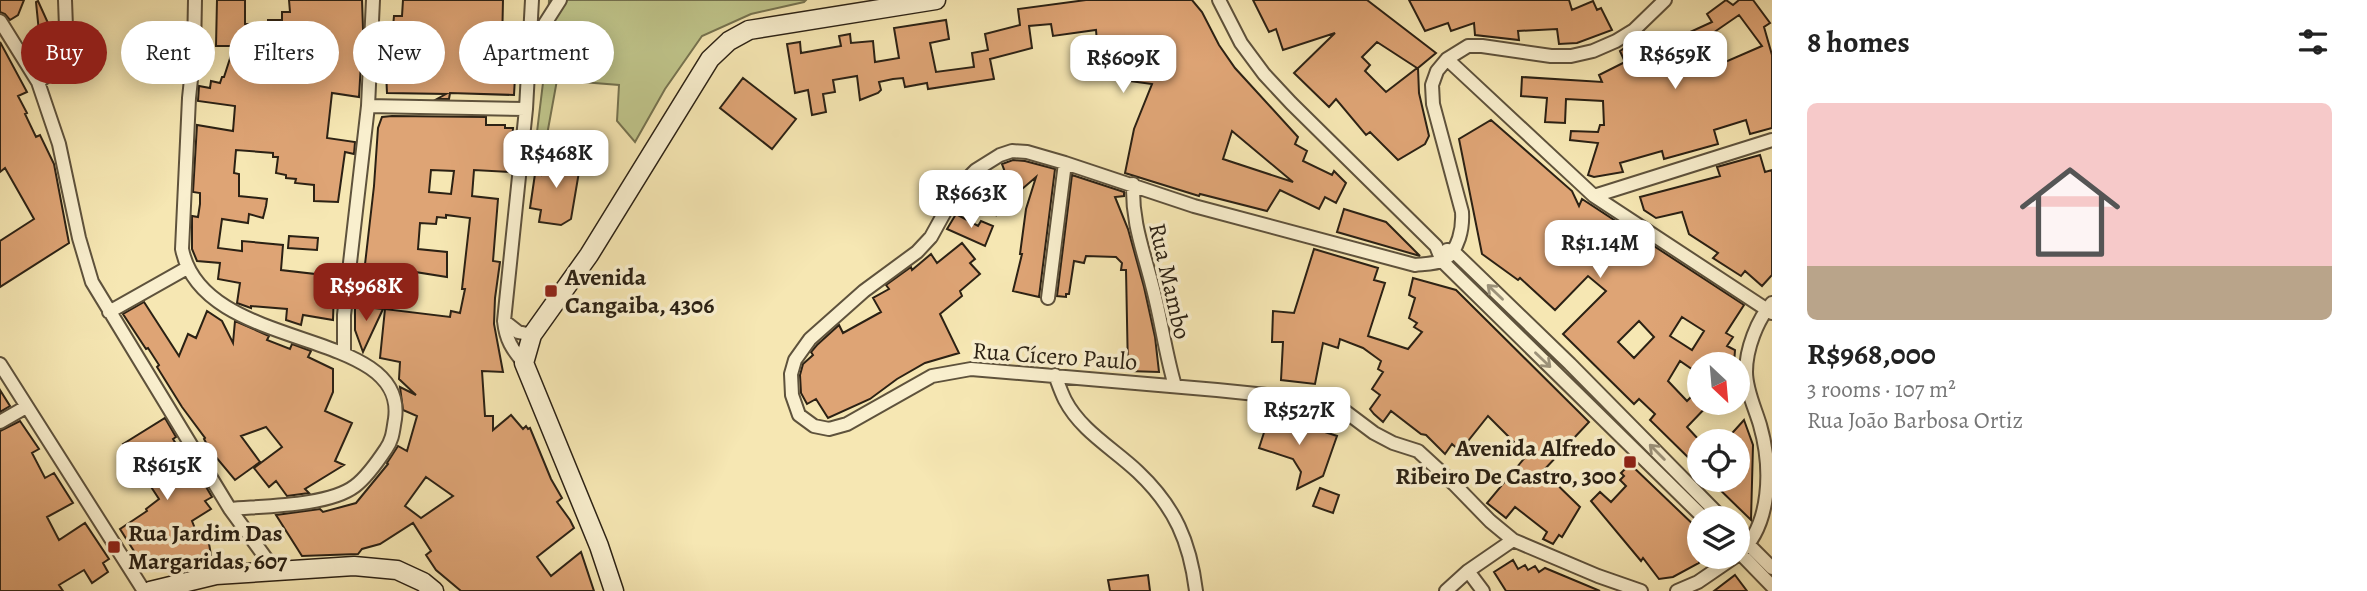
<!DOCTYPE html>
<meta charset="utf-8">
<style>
body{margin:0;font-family:Alegreya,serif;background:#f2f2f2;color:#222;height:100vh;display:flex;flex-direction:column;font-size:26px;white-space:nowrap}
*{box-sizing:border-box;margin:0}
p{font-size:23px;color:#767676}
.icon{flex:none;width:38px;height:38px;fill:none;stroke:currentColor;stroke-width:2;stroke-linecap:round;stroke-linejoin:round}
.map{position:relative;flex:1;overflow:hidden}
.details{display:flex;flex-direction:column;background:#fff;width:595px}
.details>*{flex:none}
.top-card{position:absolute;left:21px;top:21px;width:665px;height:63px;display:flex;gap:14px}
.needle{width:46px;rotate:154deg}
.controls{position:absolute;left:1687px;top:352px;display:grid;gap:14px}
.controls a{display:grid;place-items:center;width:63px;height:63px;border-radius:50%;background:#fff;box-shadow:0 4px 18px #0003;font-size:35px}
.price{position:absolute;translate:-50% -60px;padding:0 16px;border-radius:14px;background:#fff;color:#222;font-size:23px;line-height:46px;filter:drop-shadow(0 2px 4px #0008)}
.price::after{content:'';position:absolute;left:50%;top:42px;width:21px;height:16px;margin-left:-10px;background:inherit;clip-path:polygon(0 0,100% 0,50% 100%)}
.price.current{background:#8f2418;color:#fff}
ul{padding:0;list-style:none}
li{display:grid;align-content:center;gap:14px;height:371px;padding:0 35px}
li+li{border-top:2px solid #e0e0e0}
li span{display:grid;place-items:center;height:217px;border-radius:10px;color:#555}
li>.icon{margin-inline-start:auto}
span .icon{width:126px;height:126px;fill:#fffc;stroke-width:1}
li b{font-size:30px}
h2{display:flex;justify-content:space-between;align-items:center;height:84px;padding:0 35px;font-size:30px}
.tag{padding:0 24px;border-radius:32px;background:#fff;box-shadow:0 4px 18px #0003;font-size:24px;line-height:63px}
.tag.current{background:#8f2418;color:#fff}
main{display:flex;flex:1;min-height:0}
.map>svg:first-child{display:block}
.green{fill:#bfc48a;stroke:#75724f;stroke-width:2}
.building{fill:#dea475;stroke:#2b2114;stroke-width:2;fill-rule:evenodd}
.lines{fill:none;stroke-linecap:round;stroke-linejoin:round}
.street-casing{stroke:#5e523c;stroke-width:16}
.secondary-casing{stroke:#2b2114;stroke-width:21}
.street{stroke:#f9efce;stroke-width:12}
.secondary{stroke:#f9efce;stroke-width:18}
.oneway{stroke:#9c927a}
.poi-dot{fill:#8f2418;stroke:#f9efce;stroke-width:2.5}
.labels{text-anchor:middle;stroke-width:7;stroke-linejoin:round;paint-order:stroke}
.poi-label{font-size:24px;font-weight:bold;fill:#2b2114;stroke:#f9efce;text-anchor:start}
.street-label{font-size:24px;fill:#2b2114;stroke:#f9efce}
</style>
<main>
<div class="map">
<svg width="1772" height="591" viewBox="0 0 1772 591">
<rect width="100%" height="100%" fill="#f6e7b3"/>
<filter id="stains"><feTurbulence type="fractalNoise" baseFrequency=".00286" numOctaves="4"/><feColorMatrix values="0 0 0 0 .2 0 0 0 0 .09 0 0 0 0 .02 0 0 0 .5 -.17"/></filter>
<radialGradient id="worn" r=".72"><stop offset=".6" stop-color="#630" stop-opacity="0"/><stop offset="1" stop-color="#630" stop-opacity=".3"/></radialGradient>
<path class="green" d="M549,0H806L804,2L751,14L702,36L665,89L635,142L617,121L619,85L557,80L547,135L537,132L547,50Z"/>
<path class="building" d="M0,0H24L18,15L10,20L5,14L0,12Z
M217,0H245V24H268V20H282V12H290L289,0H362L363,29L359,97L332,93L327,138L355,142L354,154L345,152L338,202L314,201V185L295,183L296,179L286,178V175L276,173L278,157H273V153L236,150L234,173L239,174V196L267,199L266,206L263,218L249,214L248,223L222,219L218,248L242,251V241L283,245L281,270L315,274L317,286L334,288L333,320L303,315L301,325L286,320L287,309L251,306V308L237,303L240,283L218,279L220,263L197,261L192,249V216L198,217L200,204V193L193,192L197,125L233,131L235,106L198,101L199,86L210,88L211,81L220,83L222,77H224L234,46H216Z
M403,0H503L502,46H504L505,76L515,77L514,95L450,93L449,99H437L446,94L387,93L385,50L379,51L380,28L393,27L394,16H402Z
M1086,0H1192L1202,12L1219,45L1235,68L1298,137L1295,144L1307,151L1303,161L1332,175L1334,171L1346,183L1336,203L1325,197L1319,209L1280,190L1267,211L1200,194L1199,196L1125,173L1134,129L1152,84L1123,80L1116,40L1097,42L1096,30L1053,36L1051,24L1029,26L1032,48L990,59L994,79L928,89L927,83L905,87L903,78L893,79L879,82L881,90L878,93L860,100L857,76L833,80L835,92L823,94L826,112L812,115L808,90L795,93L787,44L800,42L801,53L841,46L839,36L850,34L851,43L873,41L875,62L899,58L894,28L946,20L949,39L930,43L936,72L974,67L972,53L988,50L985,34L1020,25L1018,9ZM1232,131L1293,182L1223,159Z
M1253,0H1367L1436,53L1418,68L1419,93L1429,136L1425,144L1398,160L1370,132L1366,135L1336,99L1329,107L1294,73L1335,33L1283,50L1276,29L1269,32ZM1377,42L1417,68L1386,92L1365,71L1370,65L1362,57Z
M1409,0H1569L1572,10L1593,1L1597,10L1601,8L1612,30L1577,43L1559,44L1557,29L1518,31L1519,40L1475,35L1474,23L1451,31L1448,23L1425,31Z
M1726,0L1733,5L1739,0H1753L1770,23L1764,27L1772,55V128L1750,134L1746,120L1714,130L1718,144L1664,159L1662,151L1620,163L1623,172L1594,177L1588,175L1598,143L1570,140L1571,131L1598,132L1600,125H1604L1603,101L1566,99L1565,123L1545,122L1547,98L1521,96L1522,77L1602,82L1599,75L1625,62L1620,51L1629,45L1637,57L1691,35L1690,32L1712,22L1707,14ZM1739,15L1762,46L1723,63L1710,35Z
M38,1L53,34L49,35L54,46L49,49L54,59L41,69L34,58L39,56L29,38L39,32L36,2Z
M0,42L27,92L18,96L27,113L25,114L36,137L40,135L54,164L69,243L0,287V241L34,219L5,168L0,172Z
M743,78L796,119L772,149L720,108Z
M392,116L486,117V125H505V128H513L510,172L474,170L472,196L498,199L493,261L500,262L495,298L494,324L503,372L482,371L485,416H493V430L511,415L523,429L526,426L528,429L530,428L551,479L562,498L557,502L570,520L574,528L537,557L551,576L581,552L594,591H461L436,570L426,555L431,551L413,523L380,544L362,549L358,554L302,556L276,515L320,509L323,512L356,503L388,464L387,463L398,446L407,451L417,416L403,410L400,387L416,395L399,379L400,362L380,358L385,309L450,317L451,311L460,313L465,289H462L470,218L446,215V218L437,217L436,224L420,223L418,249L447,252V277L415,272L414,280L364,273L374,186L378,128L382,117ZM431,170L454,171L451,194L429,192ZM426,477L453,496L421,518L405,506Z
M1491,120L1572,191L1579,206L1582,199L1744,305L1726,333L1733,337L1727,346L1735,350L1734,364H1699V374L1680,361L1668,381L1687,401L1695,393L1699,396V402L1709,404L1687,427L1699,440V468L1650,420L1655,414L1639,399L1634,404L1563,334L1606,291L1588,276L1555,310L1520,278L1518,280L1482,254L1459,139ZM1682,317L1704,331L1692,350L1670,336ZM1639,321L1654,337L1634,358L1618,342Z
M556,154L574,157L580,166L571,219L561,225L539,222L541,210L530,208L535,174L541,175L542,171L546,172L547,161Z
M1760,155L1765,172L1772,170V275L1762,286L1745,271L1741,276L1713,258L1718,253L1689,234L1682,212L1656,218L1644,210L1640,197L1720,176L1717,167Z
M1013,160L1025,161L1055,169L1039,297L1013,291L1022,254H1020L1026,209L1036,177L1014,196L1002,164Z
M1072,175L1124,192V196L1115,197L1128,229L1144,287L1155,337L1159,372L1128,371L1126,270H1121L1122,263L1116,257L1086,256L1084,263L1074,261L1069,294H1066V297L1057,296Z
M979,179L982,182L985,179L1007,201L1000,207L996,215L969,189Z
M1344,209L1386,222L1420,256L1337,232Z
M956,214L978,226L981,221L993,226L985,246L947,229Z
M289,236L318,238L317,250L288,248Z
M962,243L975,259L970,263L980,274L960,291L962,296L940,314L959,353L925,363L897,379L870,399L828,418L816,399L807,404L801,393L800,375L803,364L813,355L811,352L817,345L839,325L843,333L881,312L873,298L889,289L886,285L911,267L912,270L931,254L937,263Z
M1314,249L1378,268L1374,280L1385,283L1368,336L1408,349L1422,332L1414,327L1417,323L1409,318L1415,298L1409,295L1413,278L1456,290L1589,422L1543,471L1580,507L1562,537L1559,535L1553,544L1543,539L1547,532L1515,507L1506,518L1487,503L1527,455L1488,416L1460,451L1452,444L1445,454L1426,435L1421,434L1391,411L1383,422L1374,414L1370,409L1380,395L1372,389L1383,372L1378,369L1381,361L1363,348L1340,339L1338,348L1323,343L1315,384L1281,380L1283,342H1272L1273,311L1294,313Z
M144,302L179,356L188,334L196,338L207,311L222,321L233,343L235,321L269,336L267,340L290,349L292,344L311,351L308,357L333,369V392L325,411L352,423L335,461L344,465L305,489L309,493L287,496L276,481L269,487L254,468L282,447L266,427L241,436L260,462L235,480L210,450L204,439L205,438L182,407L157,367L159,365L148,348L146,349L123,314Z
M355,306L383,309L363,352L355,330Z
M0,390L10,406L0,412Z
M1270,414L1337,436L1323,476L1297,489L1301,472L1293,459L1259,448Z
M165,418L176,437L173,439L189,465L192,463L212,497L205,501L211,509L192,521L200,541L208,538L211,555L146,570L120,529L147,511L146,509L159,499L123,444Z
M1744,420L1753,445L1751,520L1710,480H1738V441H1725Z
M20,421L39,449L32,453L45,478L54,473L73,503L47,517L59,540L85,523L109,559L103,563L108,572L92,583L84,570L59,585L63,591H0V431Z
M1630,464L1699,530V563L1673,577L1659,579L1643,558L1641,561L1591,501L1600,492L1611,502L1626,486L1620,480L1624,476L1621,473Z
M1320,488L1339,495L1333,513L1313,506Z
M1513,560L1518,569L1525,565L1528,570L1535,566L1539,572L1545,568L1600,591H1506L1494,572Z
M1148,575L1150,591H1110L1108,580Z
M1735,575L1747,591H1714Z"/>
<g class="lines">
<g class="street-casing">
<path id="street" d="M195,0L194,51L189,98L182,249C203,354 408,326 395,419C393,430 393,439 386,449C378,461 367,477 355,486C329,506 264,506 230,509
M1219,0L1241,43L1264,74L1291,103L1436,246L1442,261L1704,518
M0,21L38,82L59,144L79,238L92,282L230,509L276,572
M530,47L560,0
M1447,59L1594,196L1772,313
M38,82L60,66L67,55L65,0
M368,106L526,109
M1133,184C1132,223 1143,249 1152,285C1161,318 1165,352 1175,386
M1594,196L1772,140
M1447,250L1453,251L1570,364L1722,518
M1048,298L1065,163
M109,312L187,268
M504,321L518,332L532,335
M344,353V315L368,106L373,0
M524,363C512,349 506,340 504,321L526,109L532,0
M0,364L144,591
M1055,375C1058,383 1061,392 1065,400C1081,431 1114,449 1138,472C1175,507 1190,542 1196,591
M0,422L26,407
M1738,534L1772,568
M1513,540L1490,521L1454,484L1418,451L1393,443L1374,433L1342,409L1325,401L1217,390L971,369L932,376L847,424L829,429L814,426L799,415L792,395L791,374L795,360L810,339L864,291L917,252L931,237L958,188L976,170L1000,155L1012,151L1027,152L1065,163L1194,206L1415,265C1423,264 1436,264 1444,260C1459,250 1463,228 1462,212L1433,104L1432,85L1437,71L1447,59L1468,46H1482L1551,56H1571L1593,51L1616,41L1634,30L1665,0
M1738,551L1772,586
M1738,555C1772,525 1772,467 1760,425C1755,408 1746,390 1746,372C1746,349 1757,320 1772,303
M1468,571L1483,591
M1446,591L1468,571L1513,540L1598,576L1641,591
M1677,591L1698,582L1736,556"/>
</g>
<g class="secondary-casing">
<path id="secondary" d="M150,591L216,575L354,566L397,570L423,582L434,591
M614,591L599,546L524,363L532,335L589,255L710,59L729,41L749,30L936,0"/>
</g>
<use href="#street" class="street"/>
<use href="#secondary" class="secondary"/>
</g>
<defs><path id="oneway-shaft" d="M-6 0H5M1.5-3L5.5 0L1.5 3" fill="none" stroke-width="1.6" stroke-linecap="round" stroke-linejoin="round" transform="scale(1.75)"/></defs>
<g class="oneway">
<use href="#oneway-shaft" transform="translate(1495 292) rotate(-136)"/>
<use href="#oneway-shaft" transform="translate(1543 360) rotate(44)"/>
<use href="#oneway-shaft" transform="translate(1657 452) rotate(-135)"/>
</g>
<g class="poi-dot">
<rect x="544" y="284" width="14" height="14" rx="3.5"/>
<rect x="1623" y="455" width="14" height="14" rx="3.5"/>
<rect x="107" y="540" width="14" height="14" rx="3.5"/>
</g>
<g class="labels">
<g class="poi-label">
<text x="565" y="285">Avenida<tspan x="565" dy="28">Cangaiba, 4306</tspan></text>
<text x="1616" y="456" text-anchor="end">Avenida Alfredo<tspan x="1616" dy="28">Ribeiro De Castro, 300</tspan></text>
<text x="128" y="541">Rua Jardim Das<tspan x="128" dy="28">Margaridas, 607</tspan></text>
</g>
<g class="street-label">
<text transform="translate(1170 281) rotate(77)" y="8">Rua Mambo</text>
<text transform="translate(1055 356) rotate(4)" y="8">Rua Cícero Paulo</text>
</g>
</g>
<rect width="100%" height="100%" filter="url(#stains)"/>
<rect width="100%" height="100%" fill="url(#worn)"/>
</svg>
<div class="controls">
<a><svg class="needle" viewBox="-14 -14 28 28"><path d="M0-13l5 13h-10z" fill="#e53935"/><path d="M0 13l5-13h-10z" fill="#767676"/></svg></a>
<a><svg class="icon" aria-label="locate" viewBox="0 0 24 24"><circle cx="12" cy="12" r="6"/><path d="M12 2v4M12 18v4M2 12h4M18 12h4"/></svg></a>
<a><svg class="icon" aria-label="layers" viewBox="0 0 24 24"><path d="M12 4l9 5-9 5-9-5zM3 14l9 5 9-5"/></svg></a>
</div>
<b class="price" style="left:1675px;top:91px">R$659K</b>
<b class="price" style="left:1123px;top:95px">R$609K</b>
<b class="price" style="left:556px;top:190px">R$468K</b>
<b class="price" style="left:971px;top:230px">R$663K</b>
<b class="price" style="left:1600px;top:280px">R$1.14M</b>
<b class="price current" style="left:366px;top:323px">R$968K</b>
<b class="price" style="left:1299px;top:447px">R$527K</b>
<b class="price" style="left:167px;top:502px">R$615K</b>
<div class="top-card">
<a class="tag current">Buy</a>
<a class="tag">Rent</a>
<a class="tag">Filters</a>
<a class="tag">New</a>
<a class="tag">Apartment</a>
</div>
</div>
<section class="details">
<h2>8 homes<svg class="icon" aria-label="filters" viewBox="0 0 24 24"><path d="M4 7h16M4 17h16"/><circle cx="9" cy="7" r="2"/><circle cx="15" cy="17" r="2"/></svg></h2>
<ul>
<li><span style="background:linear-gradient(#f6c9c9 75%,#b9a48a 0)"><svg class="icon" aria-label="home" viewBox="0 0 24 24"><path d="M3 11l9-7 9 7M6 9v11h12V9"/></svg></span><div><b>R$968,000</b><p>3 rooms · 107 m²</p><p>Rua João Barbosa Ortiz</p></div></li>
</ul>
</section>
</main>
